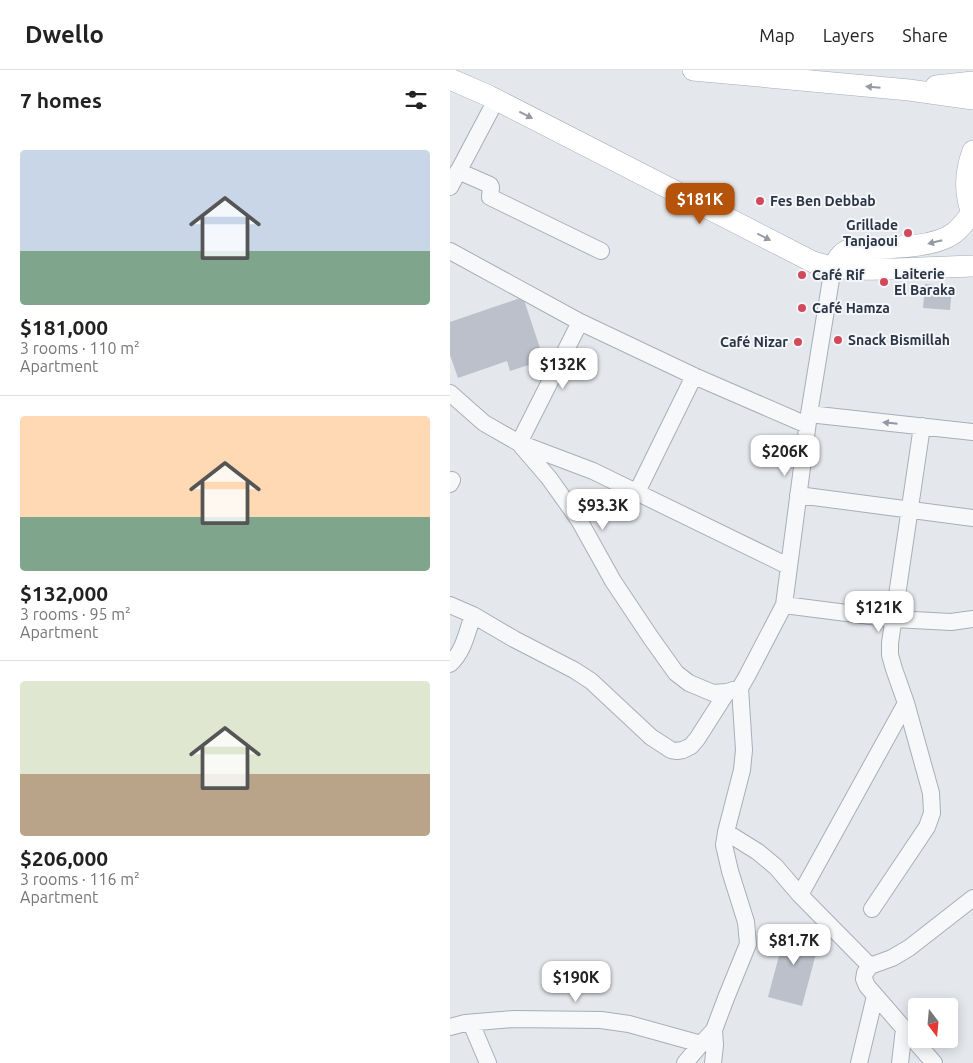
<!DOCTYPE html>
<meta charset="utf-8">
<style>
body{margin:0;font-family:Ubuntu,sans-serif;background:#f6f6f6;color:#222;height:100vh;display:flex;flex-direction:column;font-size:19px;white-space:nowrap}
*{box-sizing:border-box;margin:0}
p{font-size:16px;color:#767676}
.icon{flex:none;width:28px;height:28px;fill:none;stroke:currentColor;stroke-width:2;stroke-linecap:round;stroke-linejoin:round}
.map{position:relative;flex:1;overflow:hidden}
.sheet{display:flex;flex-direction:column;background:#fff;width:450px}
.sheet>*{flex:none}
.needle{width:32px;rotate:164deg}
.controls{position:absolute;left:458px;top:928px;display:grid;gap:10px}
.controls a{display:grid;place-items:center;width:50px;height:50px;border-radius:5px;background:#fff;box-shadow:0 2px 12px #0003;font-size:25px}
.price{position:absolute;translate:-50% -42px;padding:0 11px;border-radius:10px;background:#fff;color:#222;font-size:16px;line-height:32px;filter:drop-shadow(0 1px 2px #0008)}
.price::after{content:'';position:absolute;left:50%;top:30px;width:15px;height:11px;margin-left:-8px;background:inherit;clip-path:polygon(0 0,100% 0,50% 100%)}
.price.current{background:#b45309;color:#fff}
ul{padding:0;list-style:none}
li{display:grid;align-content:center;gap:10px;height:265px;padding:0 20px}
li+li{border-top:1px solid #e0e0e0}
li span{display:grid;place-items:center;height:155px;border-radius:5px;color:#555}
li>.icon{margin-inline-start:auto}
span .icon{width:90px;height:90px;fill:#fffc;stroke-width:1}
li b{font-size:21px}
h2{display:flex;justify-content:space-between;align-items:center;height:60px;padding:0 20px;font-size:21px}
header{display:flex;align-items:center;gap:30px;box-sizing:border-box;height:70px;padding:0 25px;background:#fff;border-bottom:1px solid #e0e0e0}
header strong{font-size:24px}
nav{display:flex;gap:28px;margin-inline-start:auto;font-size:18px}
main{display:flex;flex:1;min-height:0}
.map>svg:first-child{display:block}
.building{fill:#bbc0ca}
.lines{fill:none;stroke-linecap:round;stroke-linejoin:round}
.minor-casing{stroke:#a9aeb7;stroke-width:18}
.major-casing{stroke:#a3abb8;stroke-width:22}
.minor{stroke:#f7f8fa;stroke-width:16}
.major{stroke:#fff;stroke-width:21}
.oneway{fill:#959aa2}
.oneway2{fill:#9196a0}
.poi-dot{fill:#d1495b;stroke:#f4f6f9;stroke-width:2}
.labels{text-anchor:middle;stroke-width:4;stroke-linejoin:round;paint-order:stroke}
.poi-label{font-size:14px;font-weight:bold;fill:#2b3445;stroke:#f4f6f9;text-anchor:start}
</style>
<header>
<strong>Dwello</strong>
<nav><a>Map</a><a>Layers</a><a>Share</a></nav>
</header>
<main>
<section class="sheet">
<h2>7 homes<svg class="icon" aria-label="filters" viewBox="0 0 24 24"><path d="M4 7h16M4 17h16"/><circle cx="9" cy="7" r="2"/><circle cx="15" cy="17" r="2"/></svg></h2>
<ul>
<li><span style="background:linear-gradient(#c9d6e8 65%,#7fa58c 0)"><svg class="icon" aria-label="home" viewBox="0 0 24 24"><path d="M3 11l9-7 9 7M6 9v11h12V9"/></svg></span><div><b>$181,000</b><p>3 rooms · 110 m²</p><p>Apartment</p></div></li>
<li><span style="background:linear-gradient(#ffd9b3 65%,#7fa58c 0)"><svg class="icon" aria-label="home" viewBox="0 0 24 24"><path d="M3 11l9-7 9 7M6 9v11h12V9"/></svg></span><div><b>$132,000</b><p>3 rooms · 95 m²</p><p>Apartment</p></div></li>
<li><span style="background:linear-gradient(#dfe7d0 60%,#b9a48a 0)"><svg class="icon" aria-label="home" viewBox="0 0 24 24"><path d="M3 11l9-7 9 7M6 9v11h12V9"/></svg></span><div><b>$206,000</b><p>3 rooms · 116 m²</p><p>Apartment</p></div></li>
</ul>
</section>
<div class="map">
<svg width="523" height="993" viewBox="0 0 523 993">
<rect width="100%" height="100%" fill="#e4e7ec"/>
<path class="building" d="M475,214L502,217L500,240L473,238Z
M73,227L94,290L60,301L57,291L8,308L0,285V252Z
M337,856L371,865L352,936L318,927Z"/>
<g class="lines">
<g class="minor-casing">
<path id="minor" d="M8,101L40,115L41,117L40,127L151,181
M0,117L46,30
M0,181L130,252L244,306L357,355
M383,197L359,344L334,535L297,606L290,618L294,680L292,700L276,762L308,782L326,797L350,825L420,896
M130,252L69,373L143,401L338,496
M0,323L34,353L69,373L99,408L129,450L163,511L201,568L226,603L239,613L263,623L277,622L290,618
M359,344L523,362
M0,414L2,410
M187,422L244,306
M348,425L523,448
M0,535L23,545L64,569L124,600L141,611L201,667L221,680L227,681L233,680L241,676L247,669L277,622
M334,535L444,549L501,552L523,549
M0,594C14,581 17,562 23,545
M350,825L456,633
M422,839L477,757L482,743L481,723L456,633L444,599L440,585V573L472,356
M21,953L38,993
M0,957L15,953L64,949L151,950L179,954L251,974
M235,993L251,974L264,960L276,928L298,874L296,852L280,801L274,775L276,762
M263,993L265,975L264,960
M409,993L425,926
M450,993L454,959
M484,993L417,916L414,909L415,903L420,896L442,888L459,878L523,828"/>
</g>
<g class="major-casing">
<path id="major" d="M243,0L459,20L523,29
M0,9L39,26L363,192C389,201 419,199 446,199C472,198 497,197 523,196
M486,16L523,12
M523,81C515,102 514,124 523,146
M383,197C388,189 391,182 401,179C428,177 482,180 504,163C511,158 516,150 522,143"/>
</g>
<use href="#minor" class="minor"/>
<use href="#major" class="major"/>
</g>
<defs><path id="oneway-solid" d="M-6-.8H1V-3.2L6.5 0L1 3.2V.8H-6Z" transform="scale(1.25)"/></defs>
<g class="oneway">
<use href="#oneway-solid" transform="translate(423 17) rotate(-175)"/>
<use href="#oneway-solid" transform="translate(76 45) rotate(27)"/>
<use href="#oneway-solid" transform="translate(314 167) rotate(27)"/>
<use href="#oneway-solid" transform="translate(485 172) rotate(166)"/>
</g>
<use class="oneway2" href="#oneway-solid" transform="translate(440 353) rotate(-174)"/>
<g class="poi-dot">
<circle cx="310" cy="131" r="5"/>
<circle cx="458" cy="163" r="5"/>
<circle cx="352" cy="205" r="5"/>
<circle cx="434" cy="212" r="5"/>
<circle cx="352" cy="238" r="5"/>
<circle cx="388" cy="270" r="5"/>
<circle cx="348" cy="272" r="5"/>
</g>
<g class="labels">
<g class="poi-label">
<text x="320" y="136">Fes Ben Debbab</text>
<text x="448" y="160" text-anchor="end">Grillade<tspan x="448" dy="16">Tanjaoui</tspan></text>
<text x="444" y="209">Laiterie<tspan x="444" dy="16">El Baraka</tspan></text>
<text x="362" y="210">Café Rif</text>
<text x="362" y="243">Café Hamza</text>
<text x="398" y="275">Snack Bismillah</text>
<text x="338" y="277" text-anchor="end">Café Nizar</text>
</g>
</g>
</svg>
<div class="controls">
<a><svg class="needle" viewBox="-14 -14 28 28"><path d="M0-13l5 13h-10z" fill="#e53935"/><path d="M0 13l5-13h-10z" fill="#767676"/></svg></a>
</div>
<b class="price current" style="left:250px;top:155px">$181K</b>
<b class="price" style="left:113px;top:320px">$132K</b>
<b class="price" style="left:335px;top:407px">$206K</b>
<b class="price" style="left:153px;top:461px">$93.3K</b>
<b class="price" style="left:429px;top:563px">$121K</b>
<b class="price" style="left:344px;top:896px">$81.7K</b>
<b class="price" style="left:126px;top:933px">$190K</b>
</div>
</main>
